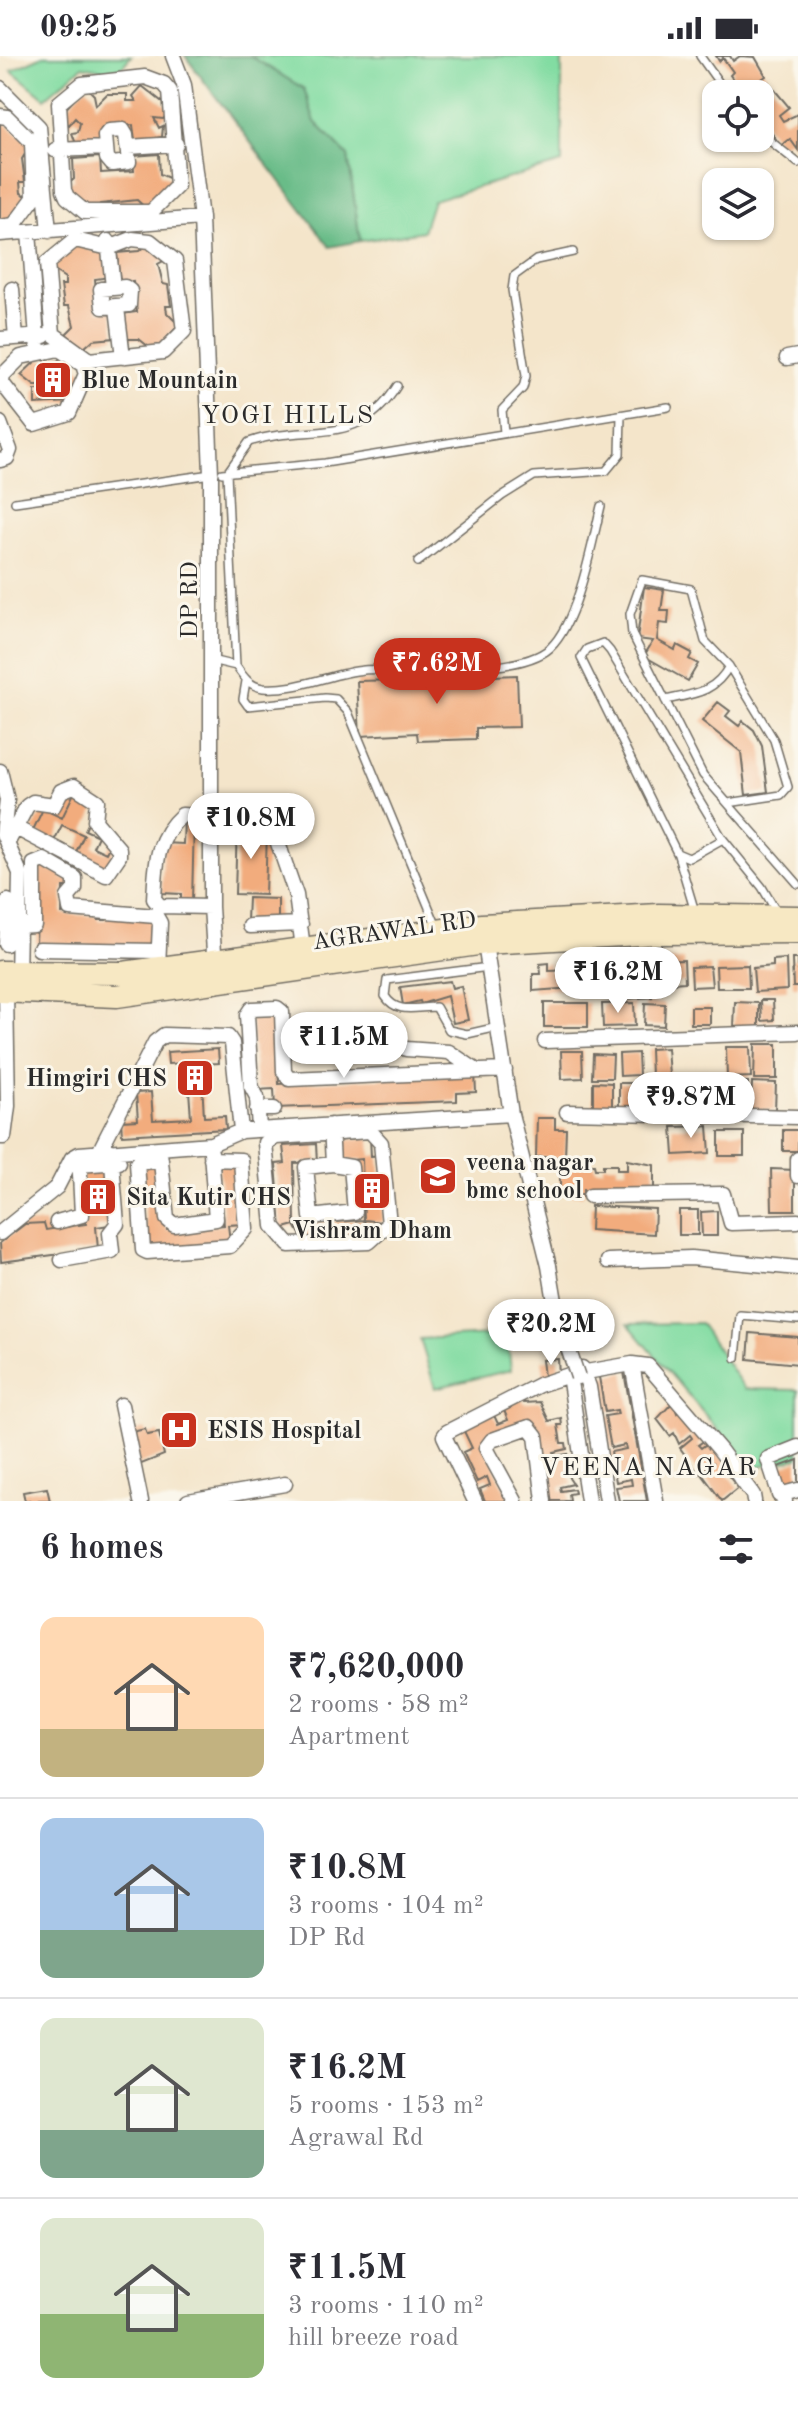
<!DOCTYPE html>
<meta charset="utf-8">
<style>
body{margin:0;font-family:"Old Standard TT",serif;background:#f2f2f3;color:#2b2b33;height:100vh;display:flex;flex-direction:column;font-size:30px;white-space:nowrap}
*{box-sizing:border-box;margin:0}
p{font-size:26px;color:#7c7c81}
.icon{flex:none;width:44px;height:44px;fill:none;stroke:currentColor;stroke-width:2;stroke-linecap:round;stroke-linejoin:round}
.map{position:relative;height:1445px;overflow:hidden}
.side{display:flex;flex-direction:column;background:#fff;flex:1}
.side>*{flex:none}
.tools{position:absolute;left:702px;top:24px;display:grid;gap:16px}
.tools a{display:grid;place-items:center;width:72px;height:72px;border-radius:16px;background:#fff;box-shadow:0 2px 6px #0004;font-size:40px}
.price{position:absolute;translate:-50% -68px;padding:0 18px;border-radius:28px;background:#fff;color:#222;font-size:26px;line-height:52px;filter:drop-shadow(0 2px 4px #0008)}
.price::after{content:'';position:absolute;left:50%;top:48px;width:24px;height:18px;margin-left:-12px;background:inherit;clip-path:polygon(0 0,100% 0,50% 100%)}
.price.current{background:#c8321e;color:#fff}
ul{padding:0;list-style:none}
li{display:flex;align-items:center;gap:24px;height:200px;padding:0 40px}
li+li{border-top:2px solid #e1e1e2}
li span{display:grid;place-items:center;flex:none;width:224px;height:160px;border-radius:16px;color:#555}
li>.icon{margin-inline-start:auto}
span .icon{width:96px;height:96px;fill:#fffc;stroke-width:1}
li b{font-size:34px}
h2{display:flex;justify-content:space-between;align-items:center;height:96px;padding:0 40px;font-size:34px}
.status{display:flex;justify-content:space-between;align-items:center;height:56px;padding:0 40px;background:#fff;direction:ltr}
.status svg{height:22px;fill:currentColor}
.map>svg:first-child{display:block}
.green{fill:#82dca2;stroke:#568466;stroke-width:2}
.forest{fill:#69bc88;stroke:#4a745a;stroke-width:2}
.building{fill:#f2ac7d}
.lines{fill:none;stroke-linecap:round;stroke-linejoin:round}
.lane-casing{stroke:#716c63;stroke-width:10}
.street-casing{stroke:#716c63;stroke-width:17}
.secondary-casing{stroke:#716c63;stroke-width:25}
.lane{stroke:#fff;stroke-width:7}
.street{stroke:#fff;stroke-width:14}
.secondary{stroke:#f7e8c3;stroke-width:22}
.street-bridge-casing{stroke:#716c63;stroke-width:17;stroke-linecap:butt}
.street-bridge{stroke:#fff;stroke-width:14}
.labels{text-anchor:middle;stroke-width:6;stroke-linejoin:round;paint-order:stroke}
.poi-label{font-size:24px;font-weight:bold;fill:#2b2b2b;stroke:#fbf7ec;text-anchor:start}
.street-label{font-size:24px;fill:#2b2b2b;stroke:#fbf7ec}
.neighbourhood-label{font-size:26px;letter-spacing:2px;fill:#2b2b2b;stroke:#fbf7ec}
</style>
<div class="status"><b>09:25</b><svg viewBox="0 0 49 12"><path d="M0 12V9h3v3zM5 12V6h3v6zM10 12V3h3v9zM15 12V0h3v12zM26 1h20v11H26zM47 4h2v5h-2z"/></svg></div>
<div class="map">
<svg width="798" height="1445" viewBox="0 0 798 1445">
<rect width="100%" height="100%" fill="#fbf7ec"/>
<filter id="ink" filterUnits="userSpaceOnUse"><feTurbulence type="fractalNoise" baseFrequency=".0125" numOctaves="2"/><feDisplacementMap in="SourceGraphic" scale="16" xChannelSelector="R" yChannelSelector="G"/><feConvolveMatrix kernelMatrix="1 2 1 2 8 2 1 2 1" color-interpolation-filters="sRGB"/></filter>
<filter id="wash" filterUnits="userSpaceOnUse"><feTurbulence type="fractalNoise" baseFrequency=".006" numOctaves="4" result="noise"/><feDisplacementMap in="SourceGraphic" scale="32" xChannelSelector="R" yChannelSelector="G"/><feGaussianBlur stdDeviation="1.8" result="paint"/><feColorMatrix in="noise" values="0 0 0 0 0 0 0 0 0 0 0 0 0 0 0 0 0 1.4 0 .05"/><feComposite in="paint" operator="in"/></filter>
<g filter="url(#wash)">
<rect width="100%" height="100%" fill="#f4e5ca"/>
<path class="green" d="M43,0H131L117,17L83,10L45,42L11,14Z
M250,0H562V107L433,144L423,175L360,185L348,100L315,66L304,33Z
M700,1267L745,1333L798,1334V1402L750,1412L628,1268Z
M507,1278L511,1314L435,1332L420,1283Z"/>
<path class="forest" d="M185,0H250L304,33L315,66L348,100L360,185L330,191Z"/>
<g id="blocks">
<path class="building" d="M716,0H730L733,5L740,0L755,1L766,20L748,33L751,38L742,36L730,19L733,16L723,2L719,5Z
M768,26L789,51L779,59L783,65L798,58V94L790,83L781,90L760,61V38H752Z
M142,30L171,53L163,63L154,62L159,72L163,70L162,81L135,85L133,69L101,72L103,87L76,88L72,77L78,76L80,67L75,62L69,69L59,60L86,31L94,39L96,49L107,38H127V45H136L133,40Z
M0,64L31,88L22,103L25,126H20L21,137L33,143L9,170L0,165Z
M159,98L160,118L173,124L147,153L137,144L100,148L91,157L66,130L74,123L73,103L100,101L101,117L134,115L133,100Z
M148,187L167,203L158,208L163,228L168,229L171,250H166L167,257L179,269L154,295L139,283H126L122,258L137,256L133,226L120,228L117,197L139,195Z
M77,188L92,195L106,196L110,221L95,223L98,255H112L115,282L93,284L84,292L66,278L74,270L69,250H64L61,229H65V222L50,212Z
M65,299L84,317L73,330H67L74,332L72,346L35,348V334H42V330H35L21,319L40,301L51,310Z
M644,531L664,534L661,555H669L668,568L659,567L657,584L675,594L677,589L692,597L689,603L698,608L688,625L644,600L653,585L637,583Z
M445,616V622L517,619L519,671L476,672V683L418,685L417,677L360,680L357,625L398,624V618Z
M718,646L730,655L726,660L739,670L743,665L754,674L762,690L768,736L746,739L741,696L702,665Z
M74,737L97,749L85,774L98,780L93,791L106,797L111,787L113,795L109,813L76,796L84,779L62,769L54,785L33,774L43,753L62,762Z
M184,764H194L192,846H181V838L162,837L163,787L183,788Z
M237,767L249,768L248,783L256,784V768H261V776H267L265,839L235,838Z
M39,810L50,811V816L62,817V823H72V831H63L62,858L98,860V864H106L107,858L156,863L155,893L36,887Z
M248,842L278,843V866L247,865Z
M786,903L787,934L755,936L753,912L773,910V904Z
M792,903H798V931H793Z
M684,904L685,926L657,928L656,905Z
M549,907V915L573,914V932L533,935V918H541L540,908Z
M748,909L749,932H717L716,910Z
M651,910L652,941L621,943L619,911Z
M710,910L712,930L692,931L691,911Z
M584,914H613V940H584Z
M450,925L452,932L461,930L468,964L453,967L447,940L421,948L420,945L403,949L400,931Z
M761,944H773L774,964L762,965Z
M735,946L759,947V974L734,973Z
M544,947H588V971H544Z
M634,947L635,970L603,971L602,948Z
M645,947L665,948L664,970L644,969Z
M691,951H710V968H691Z
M275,955L279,1028L475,1018L476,1036L457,1037V1045L275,1052L274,1033L256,1034L251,957Z
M755,988H777V1023H754Z
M726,991H750L751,1021L727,1022Z
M667,992L669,1019L651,1020L650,993Z
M218,993L219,1007L201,1008L204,1061L225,1060L226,1073L122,1079L121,1065L138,1064L136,1037L151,1036L153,1064L191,1062L187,1007L168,1008L167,996Z
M561,995H582L583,1022L562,1023Z
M638,997L639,1019L620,1020L619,998Z
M593,998L613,999L612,1022H592Z
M651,1025H671V1053L651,1052Z
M593,1026L612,1027V1052H593Z
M730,1026H748V1052H730Z
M752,1026L776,1027L775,1054L751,1053Z
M619,1027H635L636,1050H619Z
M537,1062H555V1073H566L565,1101H536Z
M708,1070L710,1097L674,1099L672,1071Z
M783,1074H798V1095H783Z
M719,1076H744V1100H719Z
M370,1082L371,1100L379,1099L383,1166L364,1164L368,1180L303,1184L295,1169L281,1173L276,1108L285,1107L283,1090L316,1088L317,1106L294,1107L295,1169L364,1164L362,1103L337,1105L335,1085Z
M237,1104L243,1168L228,1169L230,1186L148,1194L141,1108L159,1106L167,1174L224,1169L218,1106Z
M627,1104L654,1109V1134H583V1139H560V1109H594L595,1113H603V1109H617V1114H627Z
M111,1113L115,1168L96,1171L98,1193L1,1206L0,1187L25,1168L44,1167L46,1174L86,1168L82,1114Z
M771,1113L795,1114V1154H772Z
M591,1150L655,1153L654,1178L590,1174Z
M679,1154H698V1179H679Z
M717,1155V1180H702L701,1156Z
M750,1277L798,1281V1308L748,1303Z
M558,1303L559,1319L544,1320L542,1304Z
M624,1316L647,1445H619L616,1431L632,1429L631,1423L616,1426L611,1396L626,1393L625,1389L611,1392L605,1360L618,1358L617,1354L605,1356L599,1321Z
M522,1343L524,1347L540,1346L549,1365L561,1362L562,1369H558L561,1387H566L567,1393L554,1396L555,1400L568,1398L569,1422L573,1428L560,1431L561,1435L574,1433L575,1437L569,1438L570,1445H551L539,1375L532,1365L483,1386L510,1445H485L480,1433L490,1429L487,1421L477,1426L463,1396L472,1392L462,1371L493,1357L498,1368L508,1364L503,1352Z
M673,1346L677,1357L680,1354L705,1384L698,1389L701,1392L709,1386L728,1410L724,1414L738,1432L722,1445L702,1418L714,1406L699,1418L680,1392L692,1382L690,1379L679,1388L674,1377L670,1380L657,1363Z
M145,1373L147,1379L159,1377L164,1399L139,1409L132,1376Z
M798,1404V1430L780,1436L773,1413Z
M47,1432L50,1445H25L23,1436Z"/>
</g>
</g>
<g filter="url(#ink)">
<use href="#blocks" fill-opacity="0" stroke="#716c63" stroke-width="2"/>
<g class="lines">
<g class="lane-casing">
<path id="lane" d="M700,0L727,38
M760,77L798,107
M504,377L502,354L523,332L526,320L512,234L514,220L536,204L573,196
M222,417L325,407L668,351
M15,446L211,418
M418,506L502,440L534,420L606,415L620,398L621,359
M211,604L236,610C243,620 249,630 263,632C297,635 331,617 364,614C409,611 518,621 550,592C578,566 592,487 601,450
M236,610L227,417L249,386C308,366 358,394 397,330
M246,625L243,643L248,650L325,642L336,643L348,656L437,871
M665,644C693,638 715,637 729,610
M728,747L781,739L788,731L774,684L729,610L705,585L691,533L642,524L630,558L632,578L703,719L798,828
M723,783L689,802L677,797L581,602L587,593L603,587L610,595L723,783L762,831L776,855
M678,799L695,856
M489,911L387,924L385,940C397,959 416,951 436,951L449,974L467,978L498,971
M736,1302L740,1259L798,1264"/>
</g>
<g class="street-casing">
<path id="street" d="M173,0L184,29L201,162L211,418V851L215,911
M145,21L164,28L170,35L177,130L151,156H85L67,141L64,134L59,47L82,28Z
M0,32L39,71L49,175
M0,60L7,61L32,86L34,142L14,169L0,171
M123,74L126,79L129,106L112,108L107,102L105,80L109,75Z
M128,91L176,88
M55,94L106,92
M29,176L38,295
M0,178L201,162
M132,183L150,185L175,205L184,275L163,296L89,304L53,278L47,207L75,184L109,192Z
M108,185L113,231
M125,231L130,235L129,249L103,251L101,233Z
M12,233L16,282
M117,252L123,301
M0,283L44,280
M59,293L83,309L86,318L69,357L34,368L2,327L3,319L21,301Z
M787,302L798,300
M0,367L10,394L7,402L0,404
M0,715L7,744L3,778L20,817L18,922
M211,757L264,760L270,764L296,839L303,892
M7,788L27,750L33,746L54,749L61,735L74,730L97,745L95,765L119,793V800L106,819L16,772
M211,851L160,850L154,843C156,810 155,783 182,759L211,761
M19,870L34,869V808L44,804L75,822V833L68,841L70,853L156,860L160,867L158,911
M250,870L301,868
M484,881L511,1058L549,1210
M6,888L8,845
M39,893L158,895
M545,985L798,976
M406,993L449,996L477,1015
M257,1053H274
M567,1056L798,1061
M331,1069L333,1108L351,1111L355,1156L311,1161L306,1111L333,1108
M259,1073L257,1041L251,1030L247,959L251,953L277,952L282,956L284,1016L289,1023L505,1014
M370,1075L381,1087L389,1168L369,1186L289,1189L273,1170L265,1087L276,1081Z
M0,1081H4L8,1050L6,937
M99,1096L155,986L164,979L228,981L232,987L241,1075
M160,1096L167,1163L174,1169L216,1163L211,1096
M79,1098L211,1088L241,1075L511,1058
M798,1103V1120
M161,1104L137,1107L143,1194L147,1196L230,1190L246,1173L241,1104L211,1103
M79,1109L119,1106
M590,1140L723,1138L731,1167L798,1165
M57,1166L82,1159L79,1098
M0,1177L57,1131L72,1102L79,1098
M62,1204L112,1195L110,1177L117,1168L111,1095
M608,1205L691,1202L798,1212
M632,1308L648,1310L720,1394L753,1439L754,1445
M582,1312L589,1331L607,1445
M121,1349L141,1445
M779,1439L798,1434
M188,1445L285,1428
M475,1445L444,1380L447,1376L539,1329L569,1319
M515,1445L486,1392L492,1384L529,1371L536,1380L544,1445
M588,1445L569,1319L632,1308L656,1445
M785,1445L779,1437L768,1403L798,1391"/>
</g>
<g class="secondary-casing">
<path id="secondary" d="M0,916L123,917L482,869L659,859L798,861
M0,935L117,940L485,887L657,877L798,876"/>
</g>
<use href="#lane" class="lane"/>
<use href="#street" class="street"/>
<use href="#secondary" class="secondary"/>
<g class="street-bridge-casing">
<path id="street-bridge" d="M549,1210L558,1263L578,1321"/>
</g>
<use href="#street-bridge" class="street-bridge"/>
</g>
</g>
<defs>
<g id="building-square" transform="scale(2)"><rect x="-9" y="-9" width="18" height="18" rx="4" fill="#c8321e" stroke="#fbf7ec"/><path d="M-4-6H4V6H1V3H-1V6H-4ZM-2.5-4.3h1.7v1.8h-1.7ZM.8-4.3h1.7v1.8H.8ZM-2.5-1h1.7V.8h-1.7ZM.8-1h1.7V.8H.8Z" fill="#fff"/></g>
<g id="school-square" transform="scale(2)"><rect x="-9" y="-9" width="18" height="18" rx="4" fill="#c8321e" stroke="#fbf7ec"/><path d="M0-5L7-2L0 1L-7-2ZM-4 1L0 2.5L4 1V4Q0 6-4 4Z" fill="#fff"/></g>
<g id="hospital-square" transform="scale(2)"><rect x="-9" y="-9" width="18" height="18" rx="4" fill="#c8321e" stroke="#fbf7ec"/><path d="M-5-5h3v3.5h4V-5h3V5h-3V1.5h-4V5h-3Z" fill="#fff"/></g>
</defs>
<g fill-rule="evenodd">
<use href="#building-square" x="53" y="324"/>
<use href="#building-square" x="195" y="1022"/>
<use href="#school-square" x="438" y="1120"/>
<use href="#building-square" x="372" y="1135"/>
<use href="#building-square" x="98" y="1141"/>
<use href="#hospital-square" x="179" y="1374"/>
</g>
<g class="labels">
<g class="poi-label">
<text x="81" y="332">Blue Mountain</text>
<text x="167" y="1030" text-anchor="end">Himgiri CHS</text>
<text x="466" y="1114">veena nagar<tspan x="466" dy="28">bmc school</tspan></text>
<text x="126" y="1149">Sita Kutir CHS</text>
<text x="372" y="1182" text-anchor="middle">Vishram Dham</text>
<text x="207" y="1382">ESIS Hospital</text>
</g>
<g class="street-label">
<text transform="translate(189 544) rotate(-90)" y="8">DP RD</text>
<text transform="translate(394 874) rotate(-8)" y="8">AGRAWAL RD</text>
</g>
<g class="neighbourhood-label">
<text x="288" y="367">YOGI HILLS</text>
<text x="649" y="1419">VEENA NAGAR</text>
</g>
</g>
</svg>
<div class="tools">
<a><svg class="icon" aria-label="locate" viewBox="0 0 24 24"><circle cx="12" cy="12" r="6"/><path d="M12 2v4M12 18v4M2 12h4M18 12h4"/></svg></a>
<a><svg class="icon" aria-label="layers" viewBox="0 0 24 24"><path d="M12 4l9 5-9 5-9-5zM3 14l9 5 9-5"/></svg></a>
</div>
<b class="price current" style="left:437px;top:650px">₹7.62M</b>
<b class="price" style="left:251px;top:805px">₹10.8M</b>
<b class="price" style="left:618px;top:959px">₹16.2M</b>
<b class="price" style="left:344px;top:1024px">₹11.5M</b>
<b class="price" style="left:691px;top:1084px">₹9.87M</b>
<b class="price" style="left:551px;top:1311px">₹20.2M</b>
</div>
<section class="side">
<h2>6 homes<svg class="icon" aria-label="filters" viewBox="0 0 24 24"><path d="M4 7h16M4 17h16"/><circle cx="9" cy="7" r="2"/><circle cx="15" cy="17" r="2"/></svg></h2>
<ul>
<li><span style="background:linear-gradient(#ffd9b3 70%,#c2b280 0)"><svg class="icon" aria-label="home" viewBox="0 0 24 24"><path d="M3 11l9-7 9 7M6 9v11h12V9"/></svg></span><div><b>₹7,620,000</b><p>2 rooms · 58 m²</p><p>Apartment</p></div></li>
<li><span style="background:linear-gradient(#a9c7e8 70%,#7fa58c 0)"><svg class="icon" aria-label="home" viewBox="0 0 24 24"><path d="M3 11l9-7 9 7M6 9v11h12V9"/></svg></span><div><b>₹10.8M</b><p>3 rooms · 104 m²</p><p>DP Rd</p></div></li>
<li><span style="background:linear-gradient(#dfe7d0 70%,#7fa58c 0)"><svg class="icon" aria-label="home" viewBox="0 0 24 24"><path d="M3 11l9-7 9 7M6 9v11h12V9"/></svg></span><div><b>₹16.2M</b><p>5 rooms · 153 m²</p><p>Agrawal Rd</p></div></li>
<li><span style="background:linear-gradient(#dfe7d0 60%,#8fb573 0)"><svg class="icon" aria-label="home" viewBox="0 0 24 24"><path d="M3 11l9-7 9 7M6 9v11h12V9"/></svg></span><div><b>₹11.5M</b><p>3 rooms · 110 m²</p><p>hill breeze road</p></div></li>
</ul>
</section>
